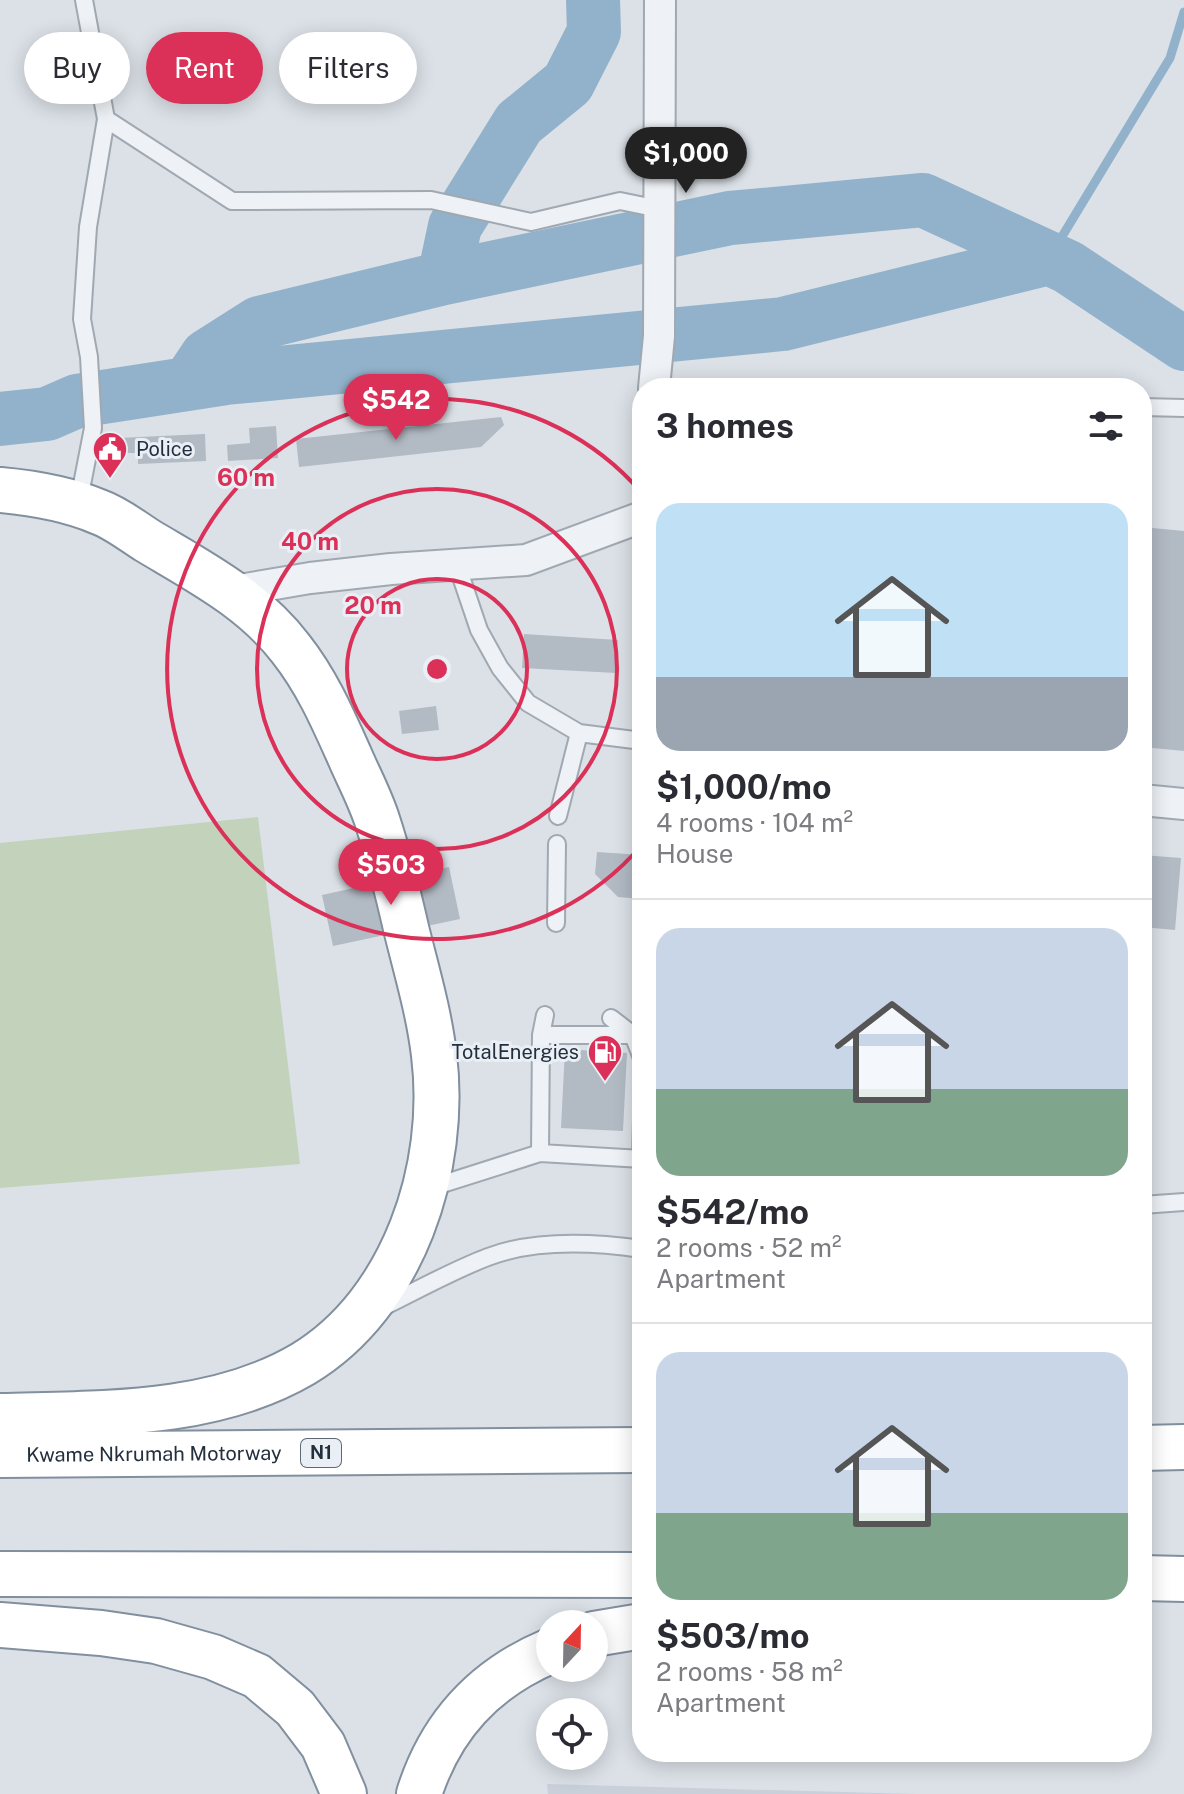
<!DOCTYPE html>
<meta charset="utf-8">
<style>
body{margin:0;font-family:"Public Sans",sans-serif;background:#f2f2f3;color:#2b2b33;height:100vh;display:flex;flex-direction:column;font-size:30px;white-space:nowrap}
*{box-sizing:border-box;margin:0}
p{font-size:26px;color:#7c7c81}
.icon{flex:none;width:44px;height:44px;fill:none;stroke:currentColor;stroke-width:2;stroke-linecap:round;stroke-linejoin:round}
.map{position:relative;flex:1;overflow:hidden}
.sheet{position:absolute;left:632px;top:378px;width:520px;height:1384px;display:flex;flex-direction:column;background:#fff;border-radius:32px;box-shadow:0 4px 20px #0003}
.sheet>*{flex:none}
.top-card{position:absolute;left:24px;top:32px;width:488px;height:72px;display:flex;gap:16px}
.needle{width:52px;rotate:22deg}
.controls{position:absolute;left:536px;top:1610px;display:grid;gap:16px}
.controls a{display:grid;place-items:center;width:72px;height:72px;border-radius:50%;background:#fff;box-shadow:0 4px 20px #0003;font-size:40px}
.price{position:absolute;translate:-50% -68px;padding:0 18px;border-radius:28px;background:#db3158;color:#fff;font-size:26px;line-height:52px;filter:drop-shadow(0 2px 4px #0008)}
.price::after{content:'';position:absolute;left:50%;top:48px;width:24px;height:18px;margin-left:-12px;background:inherit;clip-path:polygon(0 0,100% 0,50% 100%)}
.price.on{background:#222;color:#fff}
ul{padding:0;list-style:none}
li{display:grid;align-content:center;gap:16px;height:424px;padding:0 24px}
li+li{border-top:2px solid #e1e1e2}
li span{display:grid;place-items:center;height:248px;border-radius:24px;color:#555}
li>.icon{margin-inline-start:auto}
span .icon{width:144px;height:144px;fill:#fffc;stroke-width:1}
li b{font-size:34px}
h2{display:flex;justify-content:space-between;align-items:center;height:96px;padding:0 24px;font-size:34px}
.pill{padding:0 28px;border-radius:36px;background:#fff;box-shadow:0 4px 20px #0003;font-size:28px;line-height:72px}
.pill.on{background:#db3158;color:#fff}
.map>svg:first-child{display:block}
.built{fill:#c9d0d9}
.green{fill:#c3d2bb}
.lines{fill:none;stroke-linecap:round;stroke-linejoin:round}
.stream{stroke:#92b2cb;stroke-width:9}
.river{stroke:#92b2cb;stroke-width:54}
.building{fill:#b2bac4}
.service-casing{stroke:#a0a8b1;stroke-width:20}
.minor-casing{stroke:#a0a8b1;stroke-width:34}
.motorway-casing{stroke:#818f9f;stroke-width:48}
.service{stroke:#eef1f5;stroke-width:16}
.minor{stroke:#eef1f5;stroke-width:30}
.motorway{stroke:#fff;stroke-width:44}
.ring{fill:none;stroke:#db3158;stroke-width:4}
.labels{text-anchor:middle;stroke-width:6;stroke-linejoin:round;paint-order:stroke}
.shield{fill:#eaeff5;stroke:#5f6975;stroke-width:2}
.shield-label{font-size:18px;font-weight:bold;fill:#242f3e}
.poi-label{font-size:20px;fill:#242f3e;stroke:#eaeff5;text-anchor:start}
.street-label{font-size:20px;fill:#242f3e;stroke:#eaeff5}
.centre{fill:#db3158;stroke:#eaeff5;stroke-width:4}
.ring-label{font-size:24px;text-anchor:middle;font-weight:bold;fill:#db3158;stroke:#eaeff5;stroke-width:6;stroke-linejoin:round;paint-order:stroke}
</style>
<div class="map">
<svg width="1184" height="1794" viewBox="0 0 1184 1794">
<rect width="100%" height="100%" fill="#dbe1e7"/>
<path class="built" d="M547,1784L915,1794H548Z"/>
<path class="green" d="M258,817L300,1164L0,1188V843Z"/>
<g class="lines">
<path class="stream" d="M1049,258L1170,58L1184,12"/>
<path class="river" d="M444,278L455,226L519,123L568,83L594,32L593,0
M189,383L207,356L259,323L444,278L730,218L923,200L1068,267L1184,344
M0,419L47,414L77,401L226,378L783,324L1049,258"/>
</g>
<path class="building" d="M501,417L504,425L481,447L299,467L296,439Z
M276,426L278,458L228,461L227,445L250,443L249,428Z
M205,434L206,461L138,464V453H119L118,438Z
M1142,527L1184,531V751L1142,747Z
M524,634L618,640L616,673L522,668Z
M436,706L439,730L402,734L399,711Z
M597,852L642,855V899L618,897L595,874Z
M1142,855L1181,858L1175,930L1142,927Z
M449,867L460,919L333,946L322,895Z
M565,1049L627,1053L623,1131L561,1128Z"/>
<g class="lines">
<g class="service-casing">
<path id="service" d="M106,119L232,201L431,200L531,222L620,201L659,209
M1142,407L1184,408
M78,505L93,428L89,357L82,319L88,227L106,119L84,0
M457,565L479,630L500,668L528,703L579,733L558,816
M579,733L642,741
M556,923L557,844
M611,1018L633,1035L642,1058
M541,1035H633
M540,1153L541,1035L545,1015
M641,1158L642,1118
M430,1188L540,1153L642,1159
M1142,1205L1184,1202
M381,1308C416,1291 451,1271 488,1257C535,1239 593,1242 642,1249"/>
</g>
<g class="minor-casing">
<path id="minor" d="M654,388L659,336L660,0
M233,591L310,578L391,569L526,560L642,517
M1142,800L1184,804"/>
</g>
<g class="motorway-casing">
<g id="motorway">
<path d="M0,490C33,493 68,499 99,512C116,518 132,531 148,541C200,572 254,600 291,649C317,682 333,719 350,757C359,778 371,800 378,823C389,857 398,893 406,928C416,969 429,1012 434,1055C448,1167 404,1303 303,1364C213,1417 101,1413 0,1416"/>
<path d="M1142,1448L1184,1447"/>
<path id="s1" d="M0,1455L642,1450"/>
<path d="M0,1574L642,1575"/>
<path d="M1142,1578L1184,1579"/>
<path d="M0,1625L101,1633L156,1641L213,1657L257,1676L295,1708L323,1745L344,1794"/>
<path d="M594,1634L642,1626"/>
<path d="M419,1794C441,1725 484,1679 550,1651"/>
</g>
</g>
<use href="#service" class="service"/>
<use href="#minor" class="minor"/>
<use href="#motorway" class="motorway"/>
</g>
<g class="ring">
<circle cx="437" cy="669" r="90"/>
<circle cx="437" cy="669" r="180"/>
<path d="M641 846A270 270 0 1 1 641 492"/>
</g>
<defs>
<g id="civic-pin" transform="scale(1.8)"><path d="M0 17L-7.5 6A9.5 9.5 0 1 1 7.5 6Z" fill="#db3158" stroke="#eaeff5"/><path d="M-.6-6.5H3V-4.5H.6V-3L4-1V1h2V6H-6V1h2V-1L-.6-3ZM-1.2 2.5V6h2.4V2.5Z" fill="#fff"/></g>
<g id="fuel-pin" transform="scale(1.8)"><path d="M0 17L-7.5 6A9.5 9.5 0 1 1 7.5 6Z" fill="#db3158" stroke="#eaeff5"/><path d="M-5.5-6h7V0h2V4h1.3V-2.5L3-4.5l.8-.8L6-3V5H2.5V1h-1V6h-7ZM-4.2-4.7v3.2H.2V-4.7Z" fill="#fff"/></g>
</defs>
<g fill-rule="evenodd">
<use href="#civic-pin" x="110" y="449"/>
<use href="#fuel-pin" x="605" y="1052"/>
</g>
<g class="labels">
<rect class="shield" x="301" y="1439" width="40" height="28" rx="6"/>
<g class="shield-label">
<text x="321" y="1459">N1</text>
</g>
<g class="poi-label">
<text x="136" y="456">Police</text>
<text x="579" y="1059" text-anchor="end">TotalEnergies</text>
</g>
<g class="street-label">
<text dy="7" stroke="none"><textPath href="#s1" startOffset="154">Kwame Nkrumah Motorway</textPath></text>
</g>
</g>
<circle cx="437" cy="669" r="12" class="centre"/>
<g class="ring-label">
<text x="246" y="486">60 m</text>
<text x="310" y="550">40 m</text>
<text x="373" y="614">20 m</text>
</g>
</svg>
<div class="controls">
<a><svg class="needle" viewBox="-14 -14 28 28"><path d="M0-13l5 13h-10z" fill="#e53935"/><path d="M0 13l5-13h-10z" fill="#7c7c81"/></svg></a>
<a><svg class="icon" aria-label="locate" viewBox="0 0 24 24"><circle cx="12" cy="12" r="6"/><path d="M12 2v4M12 18v4M2 12h4M18 12h4"/></svg></a>
</div>
<b class="price on" style="left:686px;top:195px">$1,000</b>
<b class="price" style="left:396px;top:442px">$542</b>
<b class="price" style="left:391px;top:907px">$503</b>
<div class="top-card">
<a class="pill">Buy</a>
<a class="pill on">Rent</a>
<a class="pill">Filters</a>
</div>
<section class="sheet">
<h2>3 homes<svg class="icon" aria-label="filters" viewBox="0 0 24 24"><path d="M4 7h16M4 17h16"/><circle cx="9" cy="7" r="2"/><circle cx="15" cy="17" r="2"/></svg></h2>
<ul>
<li><span style="background:linear-gradient(#bfe0f5 70%,#9aa5b1 0)"><svg class="icon" aria-label="home" viewBox="0 0 24 24"><path d="M3 11l9-7 9 7M6 9v11h12V9"/></svg></span><div><b>$1,000/mo</b><p>4 rooms · 104 m²</p><p>House</p></div></li>
<li><span style="background:linear-gradient(#c9d6e8 65%,#7fa58c 0)"><svg class="icon" aria-label="home" viewBox="0 0 24 24"><path d="M3 11l9-7 9 7M6 9v11h12V9"/></svg></span><div><b>$542/mo</b><p>2 rooms · 52 m²</p><p>Apartment</p></div></li>
<li><span style="background:linear-gradient(#c9d6e8 65%,#7fa58c 0)"><svg class="icon" aria-label="home" viewBox="0 0 24 24"><path d="M3 11l9-7 9 7M6 9v11h12V9"/></svg></span><div><b>$503/mo</b><p>2 rooms · 58 m²</p><p>Apartment</p></div></li>
</ul>
</section>
</div>
